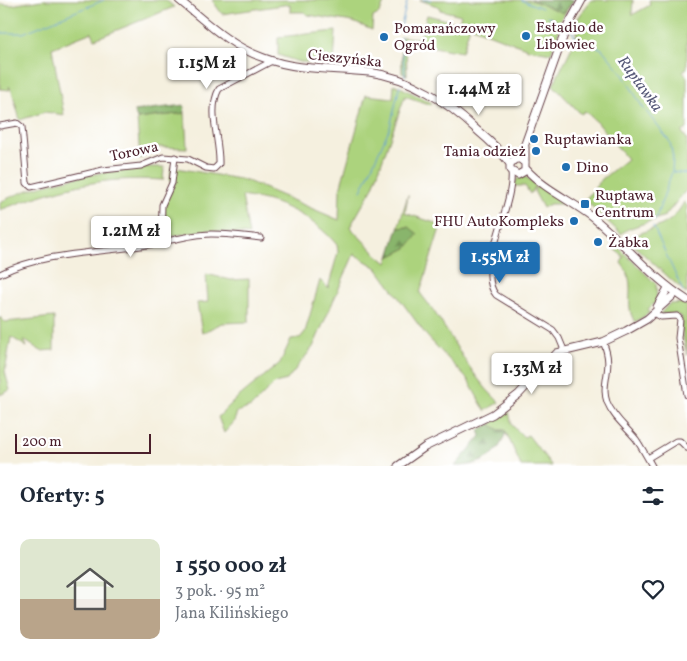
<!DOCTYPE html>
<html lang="pl">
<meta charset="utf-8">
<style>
body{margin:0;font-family:Vollkorn,serif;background:#f6f6f7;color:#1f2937;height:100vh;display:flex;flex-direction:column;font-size:19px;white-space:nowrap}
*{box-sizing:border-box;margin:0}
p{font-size:16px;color:#747a83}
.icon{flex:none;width:28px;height:28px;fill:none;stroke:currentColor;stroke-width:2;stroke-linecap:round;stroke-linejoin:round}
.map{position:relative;height:466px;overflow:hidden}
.drawer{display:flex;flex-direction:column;background:#fff;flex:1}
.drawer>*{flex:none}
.scale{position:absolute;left:15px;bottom:12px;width:136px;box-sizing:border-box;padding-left:5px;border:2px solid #4a1f2b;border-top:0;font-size:14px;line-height:18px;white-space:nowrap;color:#4a1f2b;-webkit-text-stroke:4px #fff;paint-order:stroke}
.price{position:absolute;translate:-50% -42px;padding:0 11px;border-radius:5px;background:#fff;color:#222;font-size:16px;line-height:32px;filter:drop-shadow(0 1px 2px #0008)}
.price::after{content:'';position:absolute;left:50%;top:30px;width:15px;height:11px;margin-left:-8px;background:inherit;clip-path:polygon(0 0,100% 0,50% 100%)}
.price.current{background:#1f6fb2;color:#fff}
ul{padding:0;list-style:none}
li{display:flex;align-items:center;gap:15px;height:125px;padding:0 20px}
li span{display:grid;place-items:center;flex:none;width:140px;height:100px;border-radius:10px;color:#555}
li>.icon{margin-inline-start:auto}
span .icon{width:60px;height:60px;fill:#fffc;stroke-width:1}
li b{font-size:21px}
h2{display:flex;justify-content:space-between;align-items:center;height:60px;padding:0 20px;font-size:21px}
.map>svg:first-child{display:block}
.grass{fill:#acd37d;stroke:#7b7954}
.forest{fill:url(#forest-firs);stroke:#6a6a4c}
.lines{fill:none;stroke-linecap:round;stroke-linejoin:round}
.stream{stroke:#649fd4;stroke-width:1}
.street-casing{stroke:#643e46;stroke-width:7}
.secondary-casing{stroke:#643e46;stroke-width:9}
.street{stroke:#fff;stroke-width:5}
.secondary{stroke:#fff;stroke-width:7}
.poi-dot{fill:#1f6fb2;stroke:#fff;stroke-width:2}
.labels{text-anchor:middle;stroke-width:5;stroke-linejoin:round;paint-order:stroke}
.poi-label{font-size:15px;fill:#4a1f2b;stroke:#fff;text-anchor:start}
.street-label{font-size:15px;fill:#4a1f2b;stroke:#fff}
.water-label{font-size:16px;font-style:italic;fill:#565977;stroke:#fff}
</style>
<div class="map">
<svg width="687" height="466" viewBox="0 0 687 466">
<defs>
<pattern id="forest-firs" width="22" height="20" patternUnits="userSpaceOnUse" patternTransform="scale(1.25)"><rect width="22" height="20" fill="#89b56c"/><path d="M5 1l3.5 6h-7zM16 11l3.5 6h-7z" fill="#729359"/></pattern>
</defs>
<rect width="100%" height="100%" fill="#fff"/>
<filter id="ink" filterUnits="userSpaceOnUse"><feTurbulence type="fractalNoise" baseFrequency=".02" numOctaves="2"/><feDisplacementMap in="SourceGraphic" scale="10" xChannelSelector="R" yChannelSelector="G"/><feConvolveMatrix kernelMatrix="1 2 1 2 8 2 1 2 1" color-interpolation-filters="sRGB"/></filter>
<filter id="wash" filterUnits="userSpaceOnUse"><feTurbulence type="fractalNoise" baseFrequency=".0096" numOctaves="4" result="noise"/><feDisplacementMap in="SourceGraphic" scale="20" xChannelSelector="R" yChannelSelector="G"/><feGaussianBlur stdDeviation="1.12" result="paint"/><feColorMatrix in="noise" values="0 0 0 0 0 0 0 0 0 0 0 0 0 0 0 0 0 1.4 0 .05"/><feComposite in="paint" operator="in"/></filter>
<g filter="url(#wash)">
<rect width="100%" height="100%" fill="#f5f0df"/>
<path class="grass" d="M42,0H166L174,7L95,39L92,32L52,48L64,115L45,112L20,120L12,91L9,86L10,90L0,89V4L11,5Z
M212,0H385L380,13L373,17L372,30L353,22L308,15L304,12H290V4L222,14Z
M420,0H574L559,22L549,17L561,25L551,53L528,49L470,26L462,52L406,42L407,75L402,73L401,37L420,38L427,15L458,23L461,15L440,10V7Z
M591,0H633L632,15L650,5L649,0H687V68L683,71L687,77V129L682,132L687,139V189L665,216L628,229L621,234L585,200L602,179L627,159L598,123L585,111L581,114L553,85L576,39L578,18Z
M336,31L334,63L299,62L278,55V37Z
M394,84L432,103L431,105L405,96L373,187L350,227L375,253L387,263L390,255L409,227L398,228L408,195L405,213L441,225L420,293C449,327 465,371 499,402L485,411L468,380L426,335L377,268L354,254L313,347L287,380L275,383L251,407L237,412L234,422L224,433L218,417L236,399L280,363L291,339L300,338L305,332L320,280L328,288L338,252L337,245C320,224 292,207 265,200C258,198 250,198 242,196L249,235L208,230L165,237L163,203L176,182H170L171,167L245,180L339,220L340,189L366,95L393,98Z
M185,113L187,148L157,147L140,159L137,119Z
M142,167H164L163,180C100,176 58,188 0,210V202C44,180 93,174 142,167Z
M524,176L537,184L530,194L525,186H514L517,179Z
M538,185L568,204H550L543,208L534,191Z
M684,202L687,205V294L630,242L631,238C656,224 669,230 684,202Z
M617,246L656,284L657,301L648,309L649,313L635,322C622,303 639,284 621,263L624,257L614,249Z
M206,274L231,280L249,279V322L222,323L202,333L197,303L208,302Z
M683,303L687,306V355L681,327L682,317L675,314H660L669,304Z
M0,317L5,322L54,317V350L41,351L24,340L27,347L11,337L5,372L10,390L0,395Z
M509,412L512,425L524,437L528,435L552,466H521L505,430H499L490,424Z"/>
<path class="forest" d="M531,0H574L563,13Z
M184,105L185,113L137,119L134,111Z
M409,227L418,234L407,248L389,257L398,228Z
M490,424L499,430H505L507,435L505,434C498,458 478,466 455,466L481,436L479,430Z"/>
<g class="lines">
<path class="stream" d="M423,0H431
M521,0L542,8
M547,16L560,24
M400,30L407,2
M572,31L575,37L602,49L622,73L642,106L670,142L673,158L672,172L655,221
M0,33H23L104,0
M401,37L405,76
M673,172L687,174
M361,191L390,127L400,85
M653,226L683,291"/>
</g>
</g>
<g filter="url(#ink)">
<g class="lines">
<g class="street-casing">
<path id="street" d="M0,126L17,123L22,127L27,183L31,187L103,170L141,166L163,157L188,159L206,168L214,169L219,164C220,140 207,111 219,89L272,61
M511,172C515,205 475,271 496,295L553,330L559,338L564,350
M161,243L162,205L172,183L175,157
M0,274C44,252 99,253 147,245C168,242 189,234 211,234C228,234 245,236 261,238
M654,313L661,317L677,316L680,319L678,338L687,395
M603,342C615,368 600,382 607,402C613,417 626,427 636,439C642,448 647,457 652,466
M648,458L676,441H680L687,448"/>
</g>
<g class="secondary-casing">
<path id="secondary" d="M179,0C205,21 231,47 264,58C298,71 334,68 369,72C413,78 447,102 478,131C490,141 501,151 510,164
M517,159L525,144L566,29L582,0
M525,163L520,159H515L510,164V170L518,175L525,171V147
M526,169C544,189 570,200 591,216C625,243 650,277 687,300
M657,307L668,288
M398,466L425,447L493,414L519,394L557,353L603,342L626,331L647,319L676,293"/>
</g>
<use href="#street" class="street"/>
<use href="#secondary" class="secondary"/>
</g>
</g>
<g class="poi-dot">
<circle cx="526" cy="36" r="5"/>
<circle cx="384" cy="37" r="5"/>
<circle cx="534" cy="139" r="5"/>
<circle cx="536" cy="151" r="5"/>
<circle cx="566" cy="167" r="5"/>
<rect x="580" y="199" width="10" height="10" rx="2.5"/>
<circle cx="574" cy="221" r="5"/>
<circle cx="598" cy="242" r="5"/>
</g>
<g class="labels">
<g class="poi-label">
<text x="536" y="32">Estadio de<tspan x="536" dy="17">Libowiec</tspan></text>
<text x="394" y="33">Pomarańczowy<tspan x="394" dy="17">Ogród</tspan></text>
<text x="544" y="144">Ruptawianka</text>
<text x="526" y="156" text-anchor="end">Tania odzież</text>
<text x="576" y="172">Dino</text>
<text x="595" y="200">Ruptawa<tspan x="595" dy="17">Centrum</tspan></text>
<text x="564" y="226" text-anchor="end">FHU AutoKompleks</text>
<text x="608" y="247">Żabka</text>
</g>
<g class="street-label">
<text transform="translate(345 58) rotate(6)" y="5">Cieszyńska</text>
<text transform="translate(134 151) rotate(-12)" y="5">Torowa</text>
</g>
<g class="water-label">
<text transform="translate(641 83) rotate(54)" y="6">Ruptawka</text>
</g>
</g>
</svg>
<div class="scale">200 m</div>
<b class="price" style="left:207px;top:90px">1.15M zł</b>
<b class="price" style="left:479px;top:116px">1.44M zł</b>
<b class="price" style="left:131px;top:258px">1.21M zł</b>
<b class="price current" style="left:500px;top:284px">1.55M zł</b>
<b class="price" style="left:532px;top:395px">1.33M zł</b>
</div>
<section class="drawer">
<h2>Oferty: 5<svg class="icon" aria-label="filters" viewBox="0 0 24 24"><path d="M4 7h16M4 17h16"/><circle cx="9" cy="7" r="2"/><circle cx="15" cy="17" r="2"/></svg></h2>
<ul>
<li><span style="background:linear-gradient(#dfe7d0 60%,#b9a48a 0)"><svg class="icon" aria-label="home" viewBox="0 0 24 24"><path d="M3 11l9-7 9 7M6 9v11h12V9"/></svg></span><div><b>1 550 000 zł</b><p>3 pok. · 95 m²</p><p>Jana Kilińskiego</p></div><svg class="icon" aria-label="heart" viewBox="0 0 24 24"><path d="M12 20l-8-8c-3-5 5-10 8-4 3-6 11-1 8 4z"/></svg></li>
</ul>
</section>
